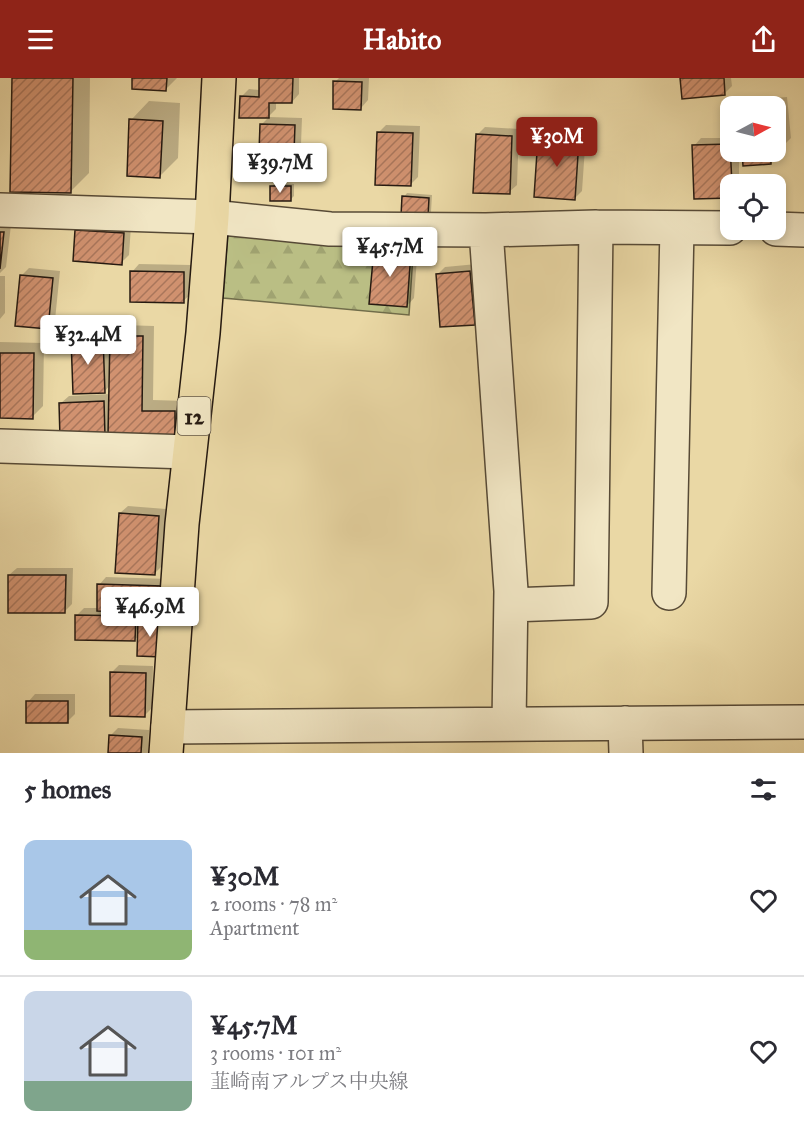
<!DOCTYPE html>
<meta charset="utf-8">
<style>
body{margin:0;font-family:"IM FELL Great Primer","Noto Serif JP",serif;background:#f7f7f7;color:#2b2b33;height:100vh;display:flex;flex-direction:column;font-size:22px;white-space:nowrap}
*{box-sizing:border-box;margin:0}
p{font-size:20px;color:#7c7c81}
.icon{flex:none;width:33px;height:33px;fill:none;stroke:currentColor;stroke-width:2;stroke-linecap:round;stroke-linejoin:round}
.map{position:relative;height:675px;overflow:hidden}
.sheet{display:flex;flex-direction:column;background:#fff;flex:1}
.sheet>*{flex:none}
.needle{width:39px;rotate:83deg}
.fabs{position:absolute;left:720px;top:18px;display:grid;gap:12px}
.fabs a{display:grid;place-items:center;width:66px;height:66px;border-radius:12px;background:#fff;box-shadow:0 3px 9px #0003;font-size:30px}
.price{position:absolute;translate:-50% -51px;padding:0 14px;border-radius:6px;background:#fff;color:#222;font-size:20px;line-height:39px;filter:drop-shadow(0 2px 3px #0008)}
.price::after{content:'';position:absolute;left:50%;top:36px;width:18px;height:14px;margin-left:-9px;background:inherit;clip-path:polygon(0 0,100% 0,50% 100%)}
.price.selected{background:#8f2418;color:#fff}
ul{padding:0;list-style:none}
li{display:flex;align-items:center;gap:18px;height:150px;padding:0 24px}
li+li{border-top:2px solid #e1e1e2}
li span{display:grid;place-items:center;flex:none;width:168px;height:120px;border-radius:12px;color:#555}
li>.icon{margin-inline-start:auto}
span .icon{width:72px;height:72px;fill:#fffc;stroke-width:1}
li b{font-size:26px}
h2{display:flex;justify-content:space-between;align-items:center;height:72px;padding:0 24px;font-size:26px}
header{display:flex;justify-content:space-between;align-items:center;height:78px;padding:0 24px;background:#8f2418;color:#fff;font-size:27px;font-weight:700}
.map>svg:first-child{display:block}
.forest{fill:url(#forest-firs);stroke:#706c4a;stroke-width:1.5}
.shadow{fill:#0003}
.building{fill:url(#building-hatch);stroke:#261a11;stroke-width:1.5}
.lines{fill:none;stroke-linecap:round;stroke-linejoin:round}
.minor-casing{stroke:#574a36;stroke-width:36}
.major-casing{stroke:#261a11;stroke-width:36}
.minor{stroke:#f1e6c4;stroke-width:33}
.major{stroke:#ead8a5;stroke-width:33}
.labels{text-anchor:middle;stroke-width:5;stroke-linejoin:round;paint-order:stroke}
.shield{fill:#f1e6c4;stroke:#635747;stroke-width:1.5}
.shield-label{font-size:22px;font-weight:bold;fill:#261a11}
</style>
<header><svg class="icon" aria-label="menu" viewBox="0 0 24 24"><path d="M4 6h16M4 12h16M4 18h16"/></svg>Habito<svg class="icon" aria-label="share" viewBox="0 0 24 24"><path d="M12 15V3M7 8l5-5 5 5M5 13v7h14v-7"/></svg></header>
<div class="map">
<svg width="804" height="675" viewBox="0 0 804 675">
<defs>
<pattern id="forest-firs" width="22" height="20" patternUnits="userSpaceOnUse" patternTransform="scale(1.5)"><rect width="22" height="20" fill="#babe84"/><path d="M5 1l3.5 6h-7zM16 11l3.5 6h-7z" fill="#a0a371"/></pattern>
<pattern id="building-hatch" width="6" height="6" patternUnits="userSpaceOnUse" patternTransform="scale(1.5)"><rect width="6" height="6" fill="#d19270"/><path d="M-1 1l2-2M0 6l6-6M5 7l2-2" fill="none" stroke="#a9765b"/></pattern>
</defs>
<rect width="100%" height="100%" fill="#ead8a5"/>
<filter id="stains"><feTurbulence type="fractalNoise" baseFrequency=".00333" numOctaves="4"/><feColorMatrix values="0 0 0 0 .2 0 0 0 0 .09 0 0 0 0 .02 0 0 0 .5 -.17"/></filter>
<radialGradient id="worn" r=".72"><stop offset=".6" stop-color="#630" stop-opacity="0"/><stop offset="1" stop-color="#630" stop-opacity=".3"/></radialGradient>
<path class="forest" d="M228,152L414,162L409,237L223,220Z"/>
<path class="shadow" d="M13,0H90L89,95L70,114Z
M134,0H177L166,11Z
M260,0H299V16L292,24H276V31L268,39L241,19L249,11L260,12Z
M339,0H369L368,22L361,30L335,4Z
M681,0H731L732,8L724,16Z
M787,19L791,60L783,68H778V77L771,84L744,87L743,74H776V28H741L747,22Z
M149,23L180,25L178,80L160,98L131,42Z
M269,39L302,40L300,93L292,101L261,47Z
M386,47L420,48L418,99L410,107L379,54Z
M485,49L519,51L517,107L509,114L477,57Z
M547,52L586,55L582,113L574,121L539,60Z
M701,60H730V74H739V106H730V119L695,120L694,68Z
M275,105L294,106V118L290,122L272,109Z
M407,115L432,117L431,134L427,138L404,119Z
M84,145L131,148L129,177L121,185L77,152Z
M0,146L11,147L6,189L0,195Z
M383,165L418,167L414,220L407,228L375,172Z
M139,186L191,187V216L183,223L132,194Z
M477,186L482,238L474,245L437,197L445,189Z
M29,190L60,193L55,242L48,250L22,197Z
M0,198H5V235L0,241Z
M122,247L154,248L153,322L186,323L185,345L174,356L110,351L104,357L61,325L69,318L110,316V307L105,313L73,261L80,253L110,252L111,259Z
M0,264L44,265L43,328L32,339H0Z
M128,428L166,431L162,488L154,496L120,435Z
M17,490H73L72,526L65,533L9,497Z
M106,499L169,501L170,534L135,561L77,537L84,530H98L99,507Z
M119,587L153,588L152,630L145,637L112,594Z
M35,616H75V636L67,644L28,624Z
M118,650L149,652L148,675H110V658Z"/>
<path class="building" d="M12,0H73L71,115L10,114Z
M132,0H167L166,13L132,11Z
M259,0H293L292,25H269V40H239L240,18L259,19Z
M680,0H724L725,17L682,21Z
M333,3L362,4L361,32L333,31Z
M780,26L784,69L776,70V28H743Z
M129,41L163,43L160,100L127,98Z
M260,46L295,47L293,102L258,101Z
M377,54L413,55L411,108L375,107Z
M476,56L512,58L510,116L473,115Z
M538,59L579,62L575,122L534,119Z
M730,66L732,106H730V120L694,121L692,67Z
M742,74H771V86L743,88Z
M270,108H291V123H270Z
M402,118L429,120L428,139L401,138Z
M75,152L124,155L122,187L73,183Z
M0,154H4L0,191Z
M374,171L411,174L407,229L369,226Z
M130,193L184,194V225L130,224Z
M470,193L475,247L440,249L436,196Z
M20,197L53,200L48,251L15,248Z
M110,258H143L142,333H175V358L108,357Z
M103,259L105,315L73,316L71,260Z
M0,275H34L33,341L0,340Z
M104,323L105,358L60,360L59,325Z
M119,435L159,438L155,497L115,495Z
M8,497H66L65,535H8Z
M97,506L162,508L161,535L97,533Z
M75,537L136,538L135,563L75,562Z
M138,540L163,541L162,579L137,578Z
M110,594L146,595L145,639L110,638Z
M26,623H68V645H26Z
M109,657L142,659L141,675H108Z"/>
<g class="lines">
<g class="minor-casing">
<path id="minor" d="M0,132L212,139L330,151L486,152L596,149L730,150
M776,151L804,152
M486,152L511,513L509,645
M0,368L189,374
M669,515L677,150
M511,527L591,524L596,149
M625,645L626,675
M168,649L804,644"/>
</g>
<g class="major-casing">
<path id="major" d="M166,675L182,446L203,255L212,139L219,0"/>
</g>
<use href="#minor" class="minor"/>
<use href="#major" class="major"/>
</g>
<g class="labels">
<rect class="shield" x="177.5" y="319" width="33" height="38" rx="4.5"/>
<g class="shield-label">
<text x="194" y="346">12</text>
</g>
</g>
<rect width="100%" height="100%" filter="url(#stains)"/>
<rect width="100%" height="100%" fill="url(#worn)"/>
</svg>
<div class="fabs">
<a><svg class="needle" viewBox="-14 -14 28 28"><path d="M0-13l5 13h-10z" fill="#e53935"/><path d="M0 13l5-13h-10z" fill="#7c7c81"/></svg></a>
<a><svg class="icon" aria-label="locate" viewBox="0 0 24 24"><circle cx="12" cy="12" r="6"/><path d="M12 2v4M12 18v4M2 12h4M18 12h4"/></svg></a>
</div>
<b class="price selected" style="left:557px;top:90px">¥30M</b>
<b class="price" style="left:280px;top:116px">¥39.7M</b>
<b class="price" style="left:390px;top:200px">¥45.7M</b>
<b class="price" style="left:88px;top:288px">¥32.4M</b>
<b class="price" style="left:150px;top:560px">¥46.9M</b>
</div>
<section class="sheet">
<h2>5 homes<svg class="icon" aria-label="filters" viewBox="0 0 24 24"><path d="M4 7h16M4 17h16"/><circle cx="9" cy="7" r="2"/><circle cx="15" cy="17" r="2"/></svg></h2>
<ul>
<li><span style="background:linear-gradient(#a9c7e8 75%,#8fb573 0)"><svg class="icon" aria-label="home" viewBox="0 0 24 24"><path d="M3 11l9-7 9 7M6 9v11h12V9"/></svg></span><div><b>¥30M</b><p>2 rooms · 78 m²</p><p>Apartment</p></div><svg class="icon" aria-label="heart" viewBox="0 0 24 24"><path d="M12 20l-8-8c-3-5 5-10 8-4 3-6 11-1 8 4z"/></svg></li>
<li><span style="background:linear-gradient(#c9d6e8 75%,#7fa58c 0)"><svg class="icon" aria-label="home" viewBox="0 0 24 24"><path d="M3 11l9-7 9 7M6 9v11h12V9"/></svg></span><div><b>¥45.7M</b><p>3 rooms · 101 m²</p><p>韮崎南アルプス中央線</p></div><svg class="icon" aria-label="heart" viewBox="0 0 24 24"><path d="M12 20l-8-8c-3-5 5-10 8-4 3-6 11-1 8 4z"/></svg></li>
</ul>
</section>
